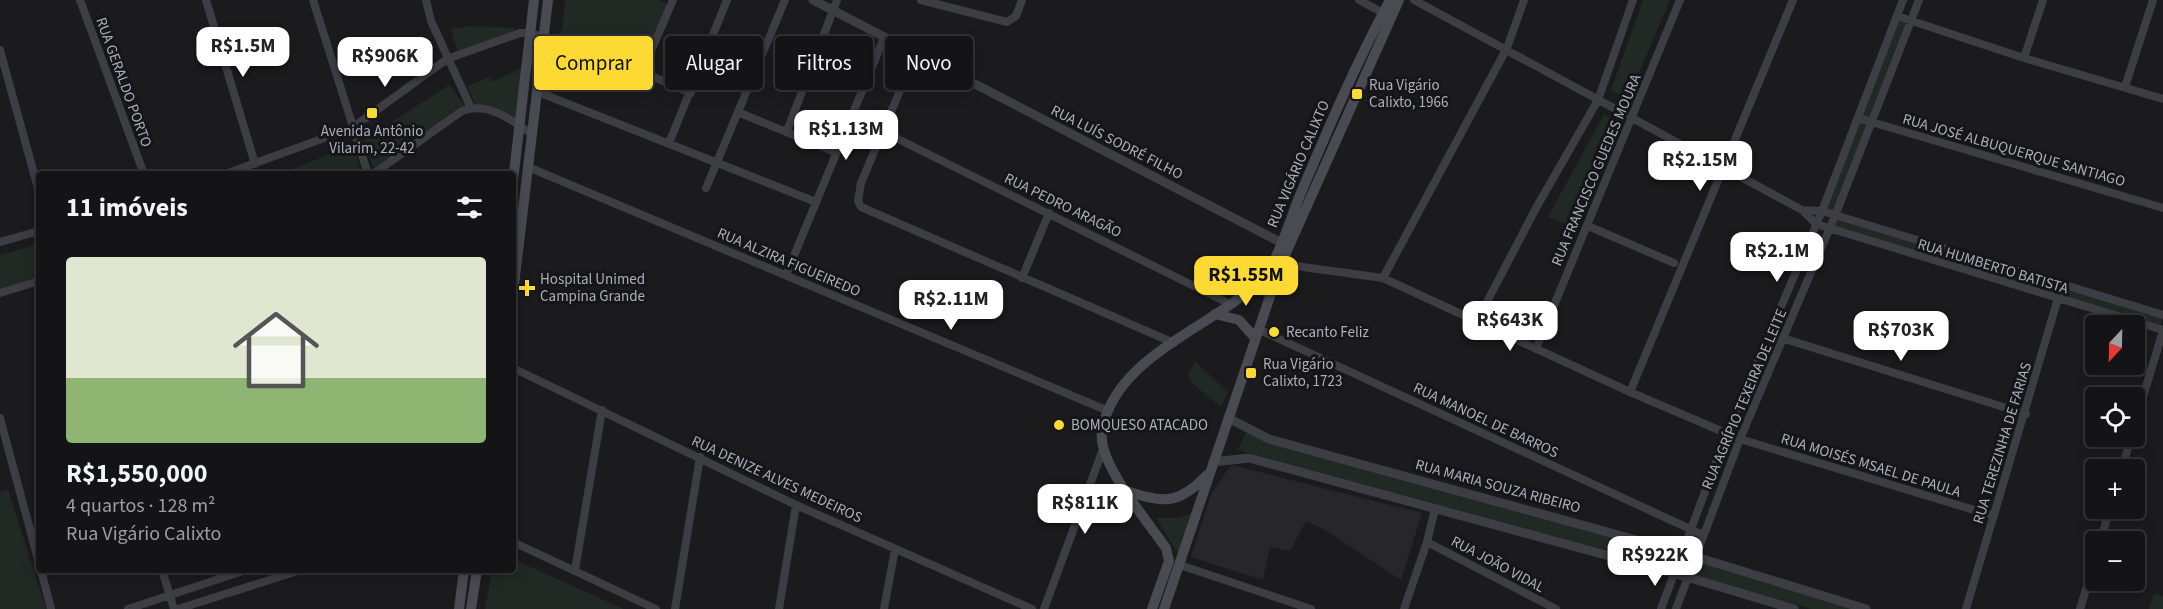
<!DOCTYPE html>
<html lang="pt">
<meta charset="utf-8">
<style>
body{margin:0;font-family:"Source Sans 3",sans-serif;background:#1d1d1f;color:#f1f3f6;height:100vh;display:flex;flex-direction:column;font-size:22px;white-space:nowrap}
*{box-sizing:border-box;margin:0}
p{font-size:20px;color:#9d9ea1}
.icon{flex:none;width:33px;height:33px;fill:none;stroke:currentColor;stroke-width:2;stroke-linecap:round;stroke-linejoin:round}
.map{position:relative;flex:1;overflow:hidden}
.drawer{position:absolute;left:36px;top:171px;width:480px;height:402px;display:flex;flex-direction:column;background:#141416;border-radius:6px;box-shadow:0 3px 15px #0003,0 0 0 2px #333335}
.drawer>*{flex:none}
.banner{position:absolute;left:534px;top:36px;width:570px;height:54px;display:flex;gap:12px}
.needle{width:39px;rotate:202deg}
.tools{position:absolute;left:2085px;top:315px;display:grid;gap:12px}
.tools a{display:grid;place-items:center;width:60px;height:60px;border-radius:6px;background:#141416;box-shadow:0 3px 15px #0003,0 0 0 2px #333335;font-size:30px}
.price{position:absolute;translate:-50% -51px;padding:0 14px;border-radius:12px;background:#fff;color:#222;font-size:20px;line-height:39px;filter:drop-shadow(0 2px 3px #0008)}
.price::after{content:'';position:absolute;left:50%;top:36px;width:18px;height:14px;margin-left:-9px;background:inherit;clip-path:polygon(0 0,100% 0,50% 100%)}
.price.current{background:#fcd933;color:#111}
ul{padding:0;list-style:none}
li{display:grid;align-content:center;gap:12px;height:318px;padding:0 30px}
li span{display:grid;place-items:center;height:186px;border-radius:6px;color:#555}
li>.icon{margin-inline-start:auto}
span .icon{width:108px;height:108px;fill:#fffc;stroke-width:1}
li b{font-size:26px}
h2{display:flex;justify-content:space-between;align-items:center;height:72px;padding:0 30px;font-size:26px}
.pill{padding:0 21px;border-radius:6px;background:#141416;box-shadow:0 3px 15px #0003,0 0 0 2px #333335;font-size:21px;line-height:54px}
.pill.current{background:#fcd933;color:#111}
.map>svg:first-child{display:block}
.built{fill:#27262a}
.green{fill:#202923}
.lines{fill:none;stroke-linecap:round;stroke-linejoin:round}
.minor{stroke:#3d3d44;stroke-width:8}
.tertiary{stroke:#3d3d44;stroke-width:9}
.secondary{stroke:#494a52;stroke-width:10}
.poi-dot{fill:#fcd933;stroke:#161518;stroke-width:2}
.labels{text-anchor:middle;stroke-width:6;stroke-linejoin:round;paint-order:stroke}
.street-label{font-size:15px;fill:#acafbd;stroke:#161518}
.poi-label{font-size:15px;fill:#acafbd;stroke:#161518;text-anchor:start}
</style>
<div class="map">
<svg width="2163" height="609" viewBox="0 0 2163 609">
<rect width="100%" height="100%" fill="#1b1a1d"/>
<path class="built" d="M1231,465L1422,513L1401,580L1325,530L1306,521L1290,551L1270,547L1263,580L1191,557L1211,494Z"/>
<path class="green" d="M565,0H658L668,4L640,68L561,38Z
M1643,0H1670L1628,99L1611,90Z
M1898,19L1906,22L1869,118L1862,117Z
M470,26L514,28L516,33L458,53L451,29Z
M525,66L519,123L494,109L475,104L467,86L490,77L492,82Z
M449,85L465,105L374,170L364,140Z
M1604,114L1622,126L1576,228L1548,217Z
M1859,121L1869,123L1834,212L1825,209Z
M353,145L362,174H280Z
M1837,219L2059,286L2057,296L1834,228Z
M39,244V277L0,289V255Z
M2064,288L2163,318L2160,326L2062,298Z
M1195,361L1228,392L1221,407L1192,383L1188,375Z
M1246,432L1675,554L1671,568L1238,450Z
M8,489L46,609H0V491Z
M1195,513L1180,557L1156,518H1176Z
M513,559L624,609H485L492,570H513Z
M1698,561L1852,609H1811L1692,574Z
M2154,593L2163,596V609H2149Z"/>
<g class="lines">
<path class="minor" d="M80,0L144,174
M206,0L255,164
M313,0L368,174
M426,0L431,21L471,108
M921,0L1007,22L1016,16L1022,0
M1359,0L1387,15
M1414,0L1802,210L1816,224L2163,330
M1897,16L2024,58L2163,99
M0,50L39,192
M915,55L861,183L858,201L861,207L1174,343
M2024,58L2043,0
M642,72L673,0
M2125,87L2153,0
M538,92L816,202
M740,113L835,152
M1858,118L2163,208
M787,131L837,0
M884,132L1230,304
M669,143L727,0
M528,167L1106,410
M225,174L352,128L447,59L520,33H531L642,72L691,93
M373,174L462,111C488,101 511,120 532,134
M706,188L785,0
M1802,210L1822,211L2163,315
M1588,226L1674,263
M0,242L39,231
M1281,264L1383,278L1630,392L1740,439L1994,516
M786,275L884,38
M1022,278L1049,213
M1383,278L1507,48L1524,0
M0,293L39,281
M1477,321L1536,208L1598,100L1633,0
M1258,329L1703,535
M1769,334L2026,414
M1536,349L1680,0
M513,368L796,505L1032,609
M1630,392L1793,0
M0,418L39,563
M2134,426L2163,331
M2122,470L2131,436
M513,542L656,609
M1427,542L1556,609
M2100,542L2110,508
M1180,565L1311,609
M41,570L51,609
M162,570L174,609
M575,570L602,410
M128,609L246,570
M178,609L301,570
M675,609L700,457
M779,609L796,505
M884,609L895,549
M1044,609L1102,452
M1404,609L1427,542L1435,509
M1661,609L1727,433L1822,211L1903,0
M1676,609L1740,439L1835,216L1919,0
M1966,609L2062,285
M2080,609L2096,557"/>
<path class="tertiary" d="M813,0L1280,242
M1228,418L1269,439L1680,552L1866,609
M1213,462L1249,458L1687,577L1794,609"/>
<path class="secondary" d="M513,181L534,0
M513,293L548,0
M1215,314L1239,320L1255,338
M1127,491C1163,504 1180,504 1207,475
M459,609L464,570
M471,609L477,570
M1152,609L1169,561L1166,548C1147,520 1097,463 1102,431C1115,355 1215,327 1263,278C1277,264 1292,214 1300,195C1328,129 1356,63 1390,0
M1164,609L1281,264L1399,0"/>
</g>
<g class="poi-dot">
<rect x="1351" y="88" width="12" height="12" rx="3"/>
<rect x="366" y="107" width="12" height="12" rx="3"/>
<path d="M524 279h6v6h6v6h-6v6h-6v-6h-6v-6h6z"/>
<circle cx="1274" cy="332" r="6"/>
<rect x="1245" y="367" width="12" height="12" rx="3"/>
<circle cx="1059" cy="425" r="6"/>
</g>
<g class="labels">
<g class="street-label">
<text transform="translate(124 82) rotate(70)" y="5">RUA GERALDO PORTO</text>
<text transform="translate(1117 142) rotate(27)" y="5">RUA LUÍS SODRÉ FILHO</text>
<text transform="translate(2014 150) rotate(16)" y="5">RUA JOSÉ ALBUQUERQUE SANTIAGO</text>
<text transform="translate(1298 164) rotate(-67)" y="5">RUA VIGÁRIO CALIXTO</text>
<text transform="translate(1596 170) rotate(-67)" y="5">RUA FRANCISCO GUEDES MOURA</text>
<text transform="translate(1063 205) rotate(26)" y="5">RUA PEDRO ARAGÃO</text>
<text transform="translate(789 262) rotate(23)" y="5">RUA ALZIRA FIGUEIREDO</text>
<text transform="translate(1993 266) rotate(17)" y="5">RUA HUMBERTO BATISTA</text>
<text transform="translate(1744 399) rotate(-67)" y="5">RUA AGRÍPIO TEXEIRA DE LEITE</text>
<text transform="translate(1486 420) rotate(25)" y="5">RUA MANOEL DE BARROS</text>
<text transform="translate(2002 443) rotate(-73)" y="5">RUA TEREZINHA DE FARIAS</text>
<text transform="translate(1871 465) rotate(17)" y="5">RUA MOISÉS MSAEL DE PAULA</text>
<text transform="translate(777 479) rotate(25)" y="5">RUA DENIZE ALVES MEDEIROS</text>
<text transform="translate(1498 486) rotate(15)" y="5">RUA MARIA SOUZA RIBEIRO</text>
<text transform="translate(1498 564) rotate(28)" y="5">RUA JOÃO VIDAL</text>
</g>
<g class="poi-label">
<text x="1369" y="90">Rua Vigário<tspan x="1369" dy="17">Calixto, 1966</tspan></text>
<text x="372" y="136" text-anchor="middle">Avenida Antônio<tspan x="372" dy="17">Vilarim, 22-42</tspan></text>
<text x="540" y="284">Hospital Unimed<tspan x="540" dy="17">Campina Grande</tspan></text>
<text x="1286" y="337">Recanto Feliz</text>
<text x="1263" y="369">Rua Vigário<tspan x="1263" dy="17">Calixto, 1723</tspan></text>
<text x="1071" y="430">BOMQUESO ATACADO</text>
</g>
</g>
</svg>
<div class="tools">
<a><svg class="needle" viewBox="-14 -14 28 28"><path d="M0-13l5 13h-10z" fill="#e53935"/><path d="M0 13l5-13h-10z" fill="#9d9ea1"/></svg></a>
<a><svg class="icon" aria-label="locate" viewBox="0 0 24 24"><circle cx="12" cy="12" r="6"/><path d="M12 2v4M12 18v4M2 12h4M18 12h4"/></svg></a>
<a>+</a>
<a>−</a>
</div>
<b class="price" style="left:243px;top:78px">R$1.5M</b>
<b class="price" style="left:385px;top:88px">R$906K</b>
<b class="price" style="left:846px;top:161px">R$1.13M</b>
<b class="price" style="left:1700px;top:192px">R$2.15M</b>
<b class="price" style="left:1777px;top:283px">R$2.1M</b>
<b class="price current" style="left:1246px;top:307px">R$1.55M</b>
<b class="price" style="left:951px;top:331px">R$2.11M</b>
<b class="price" style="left:1510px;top:352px">R$643K</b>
<b class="price" style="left:1901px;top:362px">R$703K</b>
<b class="price" style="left:1085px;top:535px">R$811K</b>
<b class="price" style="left:1655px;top:587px">R$922K</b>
<div class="banner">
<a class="pill current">Comprar</a>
<a class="pill">Alugar</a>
<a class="pill">Filtros</a>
<a class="pill">Novo</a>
</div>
<section class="drawer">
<h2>11 imóveis<svg class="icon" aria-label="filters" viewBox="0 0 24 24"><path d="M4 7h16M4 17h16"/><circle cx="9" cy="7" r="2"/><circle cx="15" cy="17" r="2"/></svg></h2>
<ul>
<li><span style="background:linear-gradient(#dfe7d0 65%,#8fb573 0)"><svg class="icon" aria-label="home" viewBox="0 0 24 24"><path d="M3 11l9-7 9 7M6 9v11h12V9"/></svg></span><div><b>R$1,550,000</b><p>4 quartos · 128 m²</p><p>Rua Vigário Calixto</p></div></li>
</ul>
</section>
</div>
